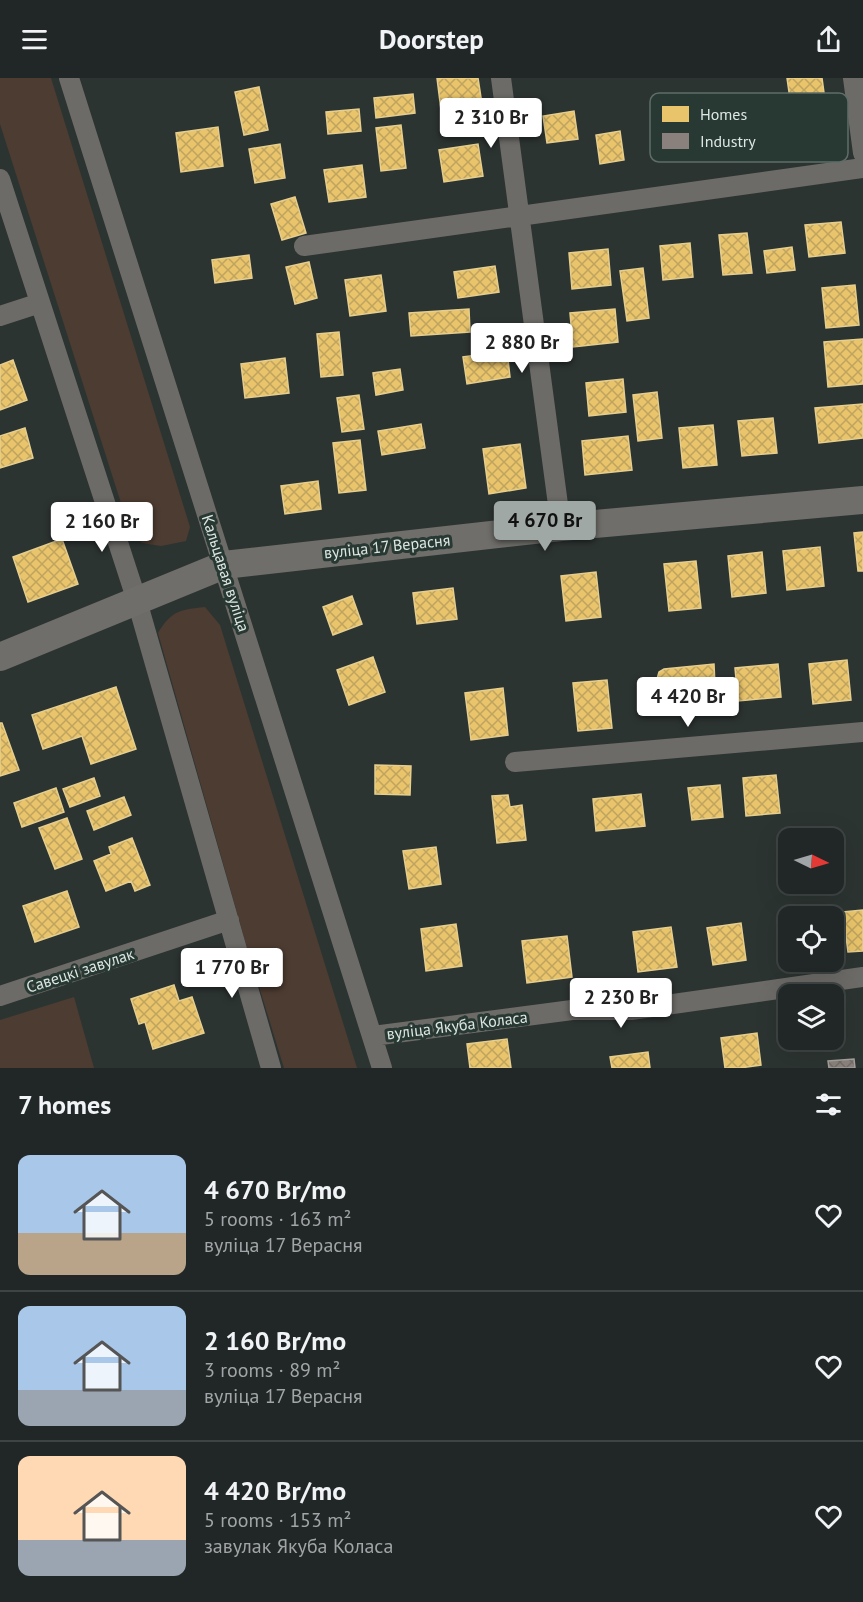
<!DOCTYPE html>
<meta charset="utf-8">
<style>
body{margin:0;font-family:"PT Sans",sans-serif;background:#292f2e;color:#f1f3f6;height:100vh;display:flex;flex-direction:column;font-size:22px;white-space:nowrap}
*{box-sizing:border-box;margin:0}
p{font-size:20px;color:#a2a5a7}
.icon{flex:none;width:33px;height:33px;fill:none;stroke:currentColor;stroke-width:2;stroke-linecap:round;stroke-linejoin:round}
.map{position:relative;height:990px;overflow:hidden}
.drawer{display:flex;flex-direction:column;background:#212726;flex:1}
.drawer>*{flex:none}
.needle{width:39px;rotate:95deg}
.buttons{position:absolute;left:778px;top:750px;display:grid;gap:12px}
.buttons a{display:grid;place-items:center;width:66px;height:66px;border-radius:12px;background:#212726;box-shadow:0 6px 24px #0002,0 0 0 2px #3e4443;font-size:30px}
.price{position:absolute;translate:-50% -51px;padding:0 14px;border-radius:6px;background:#fff;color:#222;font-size:20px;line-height:39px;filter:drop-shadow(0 2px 3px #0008)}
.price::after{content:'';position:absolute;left:50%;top:36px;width:18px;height:14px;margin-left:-9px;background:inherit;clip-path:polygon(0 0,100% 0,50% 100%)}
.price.on{background:#9fa8a5;color:#111}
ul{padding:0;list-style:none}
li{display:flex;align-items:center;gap:18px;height:150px;padding:0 18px}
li+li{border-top:2px solid #3e4443}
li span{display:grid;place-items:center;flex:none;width:168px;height:120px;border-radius:12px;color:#555}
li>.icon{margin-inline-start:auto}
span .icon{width:72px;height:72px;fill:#fffc;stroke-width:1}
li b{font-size:26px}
h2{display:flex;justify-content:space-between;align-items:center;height:72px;padding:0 18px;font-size:26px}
header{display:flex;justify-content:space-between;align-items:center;height:78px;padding:0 18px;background:#212726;font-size:27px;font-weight:600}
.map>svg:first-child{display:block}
.green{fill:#4d3c31}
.homes{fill:url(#homes-cross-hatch);stroke:#e5ce8e;stroke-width:1.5}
.industry{fill:url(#industry-cross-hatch);stroke:#a3a09b;stroke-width:1.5}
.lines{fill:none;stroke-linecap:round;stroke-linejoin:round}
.street{stroke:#6d6b68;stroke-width:20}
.secondary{stroke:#6f6e6a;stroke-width:28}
.labels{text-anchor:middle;stroke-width:6;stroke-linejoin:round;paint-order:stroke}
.street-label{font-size:16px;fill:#dde7e3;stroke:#283833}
.key{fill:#283833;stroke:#5e6d68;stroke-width:1.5}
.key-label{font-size:16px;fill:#dde7e3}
</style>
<header><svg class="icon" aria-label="menu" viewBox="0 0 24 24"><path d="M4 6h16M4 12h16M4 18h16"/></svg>Doorstep<svg class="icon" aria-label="share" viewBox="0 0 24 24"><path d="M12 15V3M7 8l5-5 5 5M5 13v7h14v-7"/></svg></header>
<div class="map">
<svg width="863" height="990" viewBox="0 0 863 990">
<defs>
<pattern id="homes-cross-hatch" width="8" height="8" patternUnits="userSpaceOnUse" patternTransform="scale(1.5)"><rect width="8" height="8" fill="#e9c46a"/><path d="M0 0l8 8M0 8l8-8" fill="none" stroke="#bfa460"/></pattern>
<pattern id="industry-cross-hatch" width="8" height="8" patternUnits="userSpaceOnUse" patternTransform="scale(1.5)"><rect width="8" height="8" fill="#8a817c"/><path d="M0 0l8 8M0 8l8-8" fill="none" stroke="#716c68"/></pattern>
</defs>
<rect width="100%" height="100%" fill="#2c3432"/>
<path class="green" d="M0,0H51L190,449L186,463L161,468L142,465L129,450L0,46Z
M205,529L220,547L357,990H284L245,863L158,555C172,532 180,532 205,529Z
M74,919L94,990H0V942Z"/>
<path class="homes" d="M437,0H478L482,26L441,32Z
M787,0H822L827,37L793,42Z
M259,9L268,52L244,57L235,14Z
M413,16L415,35L376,40L374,20Z
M359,31L361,53L328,56L326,34Z
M574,33L578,61L547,65L543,38Z
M401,47L406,90L381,93L376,50Z
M218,49L223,88L181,94L176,55Z
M620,53L624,82L600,86L596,57Z
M280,66L285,100L255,105L249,71Z
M478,66L483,98L444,104L439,72Z
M362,87L366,119L329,124L324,92Z
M295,119L306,155L282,162L271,126Z
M841,144L845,175L809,179L805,147Z
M747,155L752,195L723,197L719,157Z
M690,165L693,199L663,202L660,168Z
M792,169L795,192L767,195L764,173Z
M608,171L611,207L572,211L569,175Z
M249,177L252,200L215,205L212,182Z
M309,184L317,220L295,226L286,189Z
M495,188L499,214L458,220L454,194Z
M643,190L649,240L627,243L620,193Z
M381,197L386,233L350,238L345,202Z
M855,207L859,247L826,250L822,210Z
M469,231L470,254L411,258L409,235Z
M615,231L618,264L573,269L570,235Z
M339,254L343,297L321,299L317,256Z
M863,261V306L828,309L824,264Z
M507,273L510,299L467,306L463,279Z
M285,280L289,315L245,320L241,286Z
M13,282L27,322L0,332V287Z
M400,291L403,312L376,317L373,295Z
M623,301L626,334L589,338L586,305Z
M657,314L662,360L638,363L633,317Z
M359,317L364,351L342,354L337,320Z
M863,326V360L819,365L815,330Z
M773,340L777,375L742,378L738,343Z
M421,346L425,370L382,377L378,353Z
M713,347L717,387L683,390L679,350Z
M25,350L33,380L0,390V358Z
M628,358L632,392L585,397L582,363Z
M360,362L366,412L339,415L333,365Z
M520,366L526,410L489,416L483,371Z
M318,403L321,431L285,436L281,408Z
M863,454V493H858L854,455Z
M62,461L78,506L28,524L13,479Z
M820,469L824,508L787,512L783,473Z
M762,474L766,515L732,519L728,478Z
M696,483L701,530L669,533L664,486Z
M596,494L601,539L566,543L561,498Z
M453,510L457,541L417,546L413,515Z
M352,518L362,546L333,557L323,529Z
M373,579L385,614L349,627L337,592Z
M847,582L851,622L813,626L809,586Z
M714,586L716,630L687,631L686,623L672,624V616L665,615L658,608L657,601L659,594L664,591Z
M778,586L781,619L738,623L735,590Z
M607,602L612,650L578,653L573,605Z
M116,609L136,671L91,686L82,658L43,671L32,637Z
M503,610L508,657L471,662L465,615Z
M0,645H2L19,692L0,698Z
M375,687L411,688L410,717L375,716Z
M776,697L780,735L746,738L743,700Z
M94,700L100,718L70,729L63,711Z
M720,707L723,739L692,742L688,710Z
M56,710L64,734L22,749L14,725Z
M641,716L645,748L596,753L593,721Z
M508,717L510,729L522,727L526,762L497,765L492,718Z
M124,719L131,737L94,752L87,733Z
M67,740L82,781L55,791L39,750Z
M132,760L150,807L135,813L131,803L106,813L94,783L111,776L109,769Z
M436,769L441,806L409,811L403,773Z
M67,813L79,849L35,864L23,828Z
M811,831L812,838H789V873L785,874L779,836Z
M863,832V873L848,874L843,834Z
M741,845L746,882L713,887L707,850Z
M456,846L462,888L426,893L421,851Z
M671,849L677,889L638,894L633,854Z
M567,858L572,899L527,905L522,863Z
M174,907L179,923L192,919L204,955L153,971L145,944L139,946L131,921Z
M757,955L761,987L740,990H725L721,960Z
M507,961L511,990H470L467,966Z
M648,974L650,990H612L610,979Z"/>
<path class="industry" d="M854,981L855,990H829L828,983Z"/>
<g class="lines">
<path class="street" d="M69,0L382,990
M501,0L561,449
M853,0L863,75
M0,101L137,523L271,990
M304,168L863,90
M0,238L40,225
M515,684L863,654
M0,918L229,842
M373,958L572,932H631L863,899"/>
<path class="secondary" d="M0,579L224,487L561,449L863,422"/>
</g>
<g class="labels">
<g class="street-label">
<text transform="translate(387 468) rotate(-6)" y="6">вуліца 17 Верасня</text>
<text transform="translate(226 495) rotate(72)" y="6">Кальцавая вуліца</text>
<text transform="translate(80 892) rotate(-18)" y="6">Савецкі завулак</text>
<text transform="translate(457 947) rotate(-7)" y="6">вуліца Якуба Коласа</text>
</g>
</g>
<rect x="650" y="15" width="198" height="69" rx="9" class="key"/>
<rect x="662" y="28" width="27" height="16" fill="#e9c46a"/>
<rect x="662" y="55" width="27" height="16" fill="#8a817c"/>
<g class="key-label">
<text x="700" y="42">Homes</text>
<text x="700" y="69">Industry</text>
</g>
</svg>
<div class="buttons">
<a><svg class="needle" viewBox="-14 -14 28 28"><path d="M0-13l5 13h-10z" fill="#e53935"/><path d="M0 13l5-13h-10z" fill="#a2a5a7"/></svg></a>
<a><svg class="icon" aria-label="locate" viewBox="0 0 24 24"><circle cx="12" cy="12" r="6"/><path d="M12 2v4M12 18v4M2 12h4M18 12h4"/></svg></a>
<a><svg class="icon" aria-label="layers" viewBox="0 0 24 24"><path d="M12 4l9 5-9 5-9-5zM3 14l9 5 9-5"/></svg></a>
</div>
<b class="price" style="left:491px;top:71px">2 310 Br</b>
<b class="price" style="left:522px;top:296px">2 880 Br</b>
<b class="price on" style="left:545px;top:474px">4 670 Br</b>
<b class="price" style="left:102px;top:475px">2 160 Br</b>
<b class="price" style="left:688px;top:650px">4 420 Br</b>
<b class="price" style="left:232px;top:921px">1 770 Br</b>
<b class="price" style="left:621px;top:951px">2 230 Br</b>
</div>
<section class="drawer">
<h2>7 homes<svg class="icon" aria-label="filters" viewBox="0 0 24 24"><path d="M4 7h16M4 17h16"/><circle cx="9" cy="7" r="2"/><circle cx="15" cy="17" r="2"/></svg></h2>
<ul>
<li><span style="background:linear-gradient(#a9c7e8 65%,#b9a48a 0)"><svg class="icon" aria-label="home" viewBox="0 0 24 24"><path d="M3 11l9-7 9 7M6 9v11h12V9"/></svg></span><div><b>4 670 Br/mo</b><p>5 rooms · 163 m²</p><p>вуліца 17 Верасня</p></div><svg class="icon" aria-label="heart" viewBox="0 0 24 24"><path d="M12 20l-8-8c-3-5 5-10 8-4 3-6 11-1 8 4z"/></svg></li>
<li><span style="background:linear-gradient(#a9c7e8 70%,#9aa5b1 0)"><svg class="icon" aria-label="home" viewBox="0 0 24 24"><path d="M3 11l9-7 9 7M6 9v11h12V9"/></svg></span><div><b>2 160 Br/mo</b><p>3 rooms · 89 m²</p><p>вуліца 17 Верасня</p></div><svg class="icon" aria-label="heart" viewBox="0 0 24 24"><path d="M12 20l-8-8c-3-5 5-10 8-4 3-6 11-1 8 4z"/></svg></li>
<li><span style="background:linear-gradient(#ffd9b3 70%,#9aa5b1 0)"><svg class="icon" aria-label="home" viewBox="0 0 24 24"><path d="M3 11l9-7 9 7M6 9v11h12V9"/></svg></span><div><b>4 420 Br/mo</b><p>5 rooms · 153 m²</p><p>завулак Якуба Коласа</p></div><svg class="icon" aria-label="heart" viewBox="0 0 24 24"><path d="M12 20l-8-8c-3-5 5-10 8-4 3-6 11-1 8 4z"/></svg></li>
</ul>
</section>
